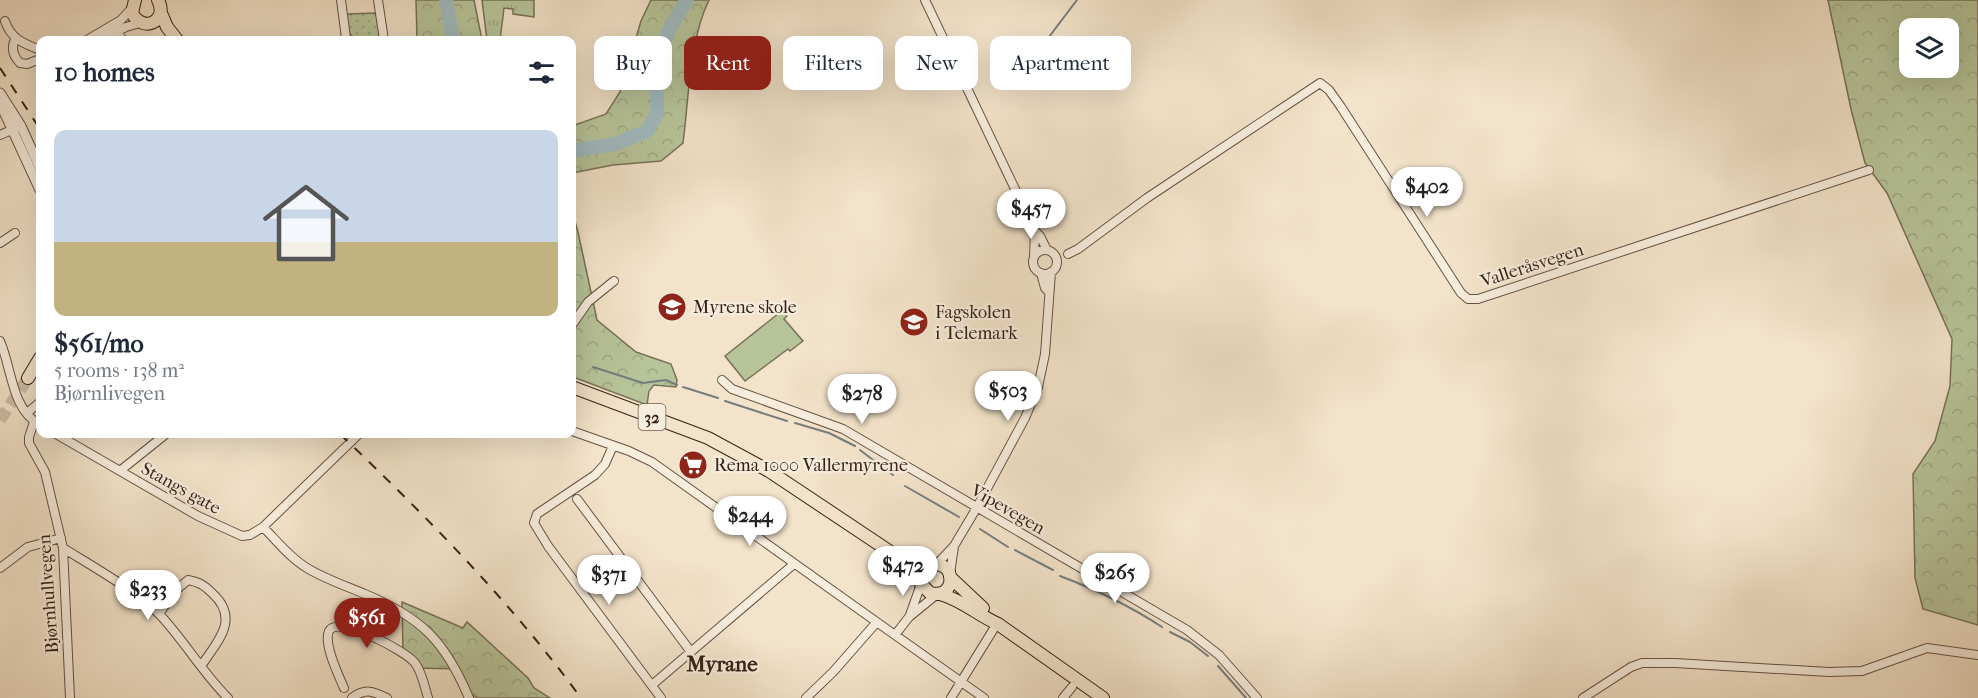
<!DOCTYPE html>
<meta charset="utf-8">
<style>
body{margin:0;font-family:"IM FELL French Canon",serif;background:#f6f6f7;color:#1f2937;height:100vh;display:flex;flex-direction:column;font-size:22px;white-space:nowrap}
*{box-sizing:border-box;margin:0}
p{font-size:20px;color:#747a83}
.icon{flex:none;width:33px;height:33px;fill:none;stroke:currentColor;stroke-width:2;stroke-linecap:round;stroke-linejoin:round}
.map{position:relative;flex:1;overflow:hidden}
.panel{position:absolute;left:36px;top:36px;width:540px;height:402px;display:flex;flex-direction:column;background:#fff;border-radius:12px;box-shadow:0 6px 24px #0002}
.panel>*{flex:none}
.top-card{position:absolute;left:594px;top:36px;width:570px;height:54px;display:flex;gap:12px}
.tools{position:absolute;left:1899px;top:18px;display:grid;gap:12px}
.tools a{display:grid;place-items:center;width:60px;height:60px;border-radius:12px;background:#fff;box-shadow:0 6px 24px #0002;font-size:30px}
.price{position:absolute;translate:-50% -51px;padding:0 14px;border-radius:21px;background:#fff;color:#222;font-size:20px;line-height:39px;filter:drop-shadow(0 2px 3px #0008)}
.price::after{content:'';position:absolute;left:50%;top:36px;width:18px;height:14px;margin-left:-9px;background:inherit;clip-path:polygon(0 0,100% 0,50% 100%)}
.price.active{background:#8f2418;color:#fff}
ul{padding:0;list-style:none}
li{display:grid;align-content:center;gap:12px;height:318px;padding:0 18px}
li+li{border-top:2px solid #e0e1e3}
li span{display:grid;place-items:center;height:186px;border-radius:12px;color:#555}
li>.icon{margin-inline-start:auto}
span .icon{width:108px;height:108px;fill:#fffc;stroke-width:1}
li b{font-size:26px}
h2{display:flex;justify-content:space-between;align-items:center;height:72px;padding:0 18px;font-size:26px}
.chip{padding:0 21px;border-radius:12px;background:#fff;box-shadow:0 6px 24px #0002;font-size:21px;line-height:54px}
.chip.active{background:#8f2418;color:#fff}
.map>svg:first-child{display:block}
.grass{fill:url(#grass-tufts);stroke:#777258;stroke-width:1.5}
.forest{fill:url(#forest-crowns);stroke:#777258;stroke-width:1.5;fill-rule:evenodd}
.park{fill:url(#park-dots);stroke:#777258;stroke-width:1.5}
.pitch{fill:#b7c49a;stroke:#777258;stroke-width:1.5}
.lines{fill:none;stroke-linecap:round;stroke-linejoin:round}
.stream{stroke:#767d7d;stroke-width:2}
.river{stroke:#a0bbc1;stroke-width:14}
.primary-tunnel{stroke:#cdbca6;stroke-width:12;stroke-dasharray:12 6;stroke-linecap:butt}
.minor-casing{stroke:#665243;stroke-width:10}
.tertiary-casing{stroke:#665243;stroke-width:11}
.primary-casing{stroke:#372116;stroke-width:14}
.minor{stroke:#f7eddd;stroke-width:8}
.tertiary{stroke:#f7eddd;stroke-width:9}
.primary{stroke:#f3e3ca;stroke-width:12}
.rail{stroke:#372116;stroke-width:2;stroke-dasharray:10 10;stroke-linecap:butt}
.labels{text-anchor:middle;stroke-width:4.5;stroke-linejoin:round;paint-order:stroke}
.shield{fill:#f7eddd;stroke:#715e52;stroke-width:1.5}
.shield-label{font-size:16px;font-weight:bold;fill:#372116}
.street-label{font-size:18px;fill:#372116;stroke:#f7eddd}
.poi-label{font-size:18px;fill:#372116;stroke:#f7eddd;text-anchor:start}
.quarter-label{font-size:21px;font-weight:bold;fill:#372116;stroke:#f7eddd}
</style>
<div class="map">
<svg width="1978" height="698" viewBox="0 0 1978 698">
<defs>
<pattern id="grass-tufts" width="24" height="20" patternUnits="userSpaceOnUse" patternTransform="scale(1.5)"><rect width="24" height="20" fill="#b7c49a"/><path d="M3 7l-1-3M5 7V3M7 7l1-3M15 17l-1-3M17 17v-4M19 17l1-3" fill="none" stroke="#9ea884"/></pattern>
<pattern id="forest-crowns" width="20" height="18" patternUnits="userSpaceOnUse" patternTransform="scale(1.5)"><rect width="20" height="18" fill="#b7c49a"/><path d="M2 6a3 3 0 1 1 6 0M12 15a3 3 0 1 1 6 0" fill="none" stroke="#9ea884"/></pattern>
<pattern id="park-dots" width="8" height="8" patternUnits="userSpaceOnUse" patternTransform="scale(1.5)"><rect width="8" height="8" fill="#b7c49a"/><path d="M2 2h.1M6 6h.1" fill="none" stroke="#9ea884" stroke-width="1.8" stroke-linecap="round"/></pattern>
</defs>
<rect width="100%" height="100%" fill="#f3e3ca"/>
<filter id="stains"><feTurbulence type="fractalNoise" baseFrequency=".00333" numOctaves="4"/><feColorMatrix values="0 0 0 0 .2 0 0 0 0 .09 0 0 0 0 .02 0 0 0 .5 -.17"/></filter>
<radialGradient id="worn" r=".72"><stop offset=".6" stop-color="#630" stop-opacity="0"/><stop offset="1" stop-color="#630" stop-opacity=".3"/></radialGradient>
<path class="grass" d="M482,0H534V17L513,14V9L504,8L500,40H487Z"/>
<path class="forest" d="M416,0H474L482,40H417Z
M651,0H709C689,41 689,98 683,143L661,161L613,165L572,173V126L606,114L620,92L641,21Z
M1828,0H1978V625L1923,609L1915,578L1913,474L1935,441L1950,386L1952,339L1887,193L1865,163L1851,109ZM1910,28H1948V68H1910Z
M572,211L578,232L597,320L636,352L671,364L677,380L676,387L654,385L649,391L647,405L573,377L575,346L572,343Z
M402,602L463,628L467,622L528,678L534,688L550,698H478L469,693L459,669L416,668L403,652Z"/>
<path class="park" d="M377,13L380,34L378,37H353L349,33L345,14Z"/>
<path class="pitch" d="M783,310L787,316L784,319L803,341L790,351L788,349L745,381L725,356Z"/>
<g class="lines">
<path class="stream" d="M1024,70L1077,0
M593,367L643,383L666,380L677,385
M683,387L718,398
M725,401L787,421
M795,423L829,433L855,446
M860,450L893,475
M905,486L959,517
M980,529L1008,547
M1015,550L1053,570
M1060,576C1097,590 1130,606 1162,627
M1170,632L1190,642L1208,656
M1218,666L1246,698"/>
<path class="river" d="M446,0L452,35L451,40
M572,151L615,144L647,131L657,114V83L660,52L670,28L687,0"/>
<path class="primary-tunnel" d="M0,420L28,378"/>
<g class="minor-casing">
<path id="minor" d="M341,0L346,38L343,40
M378,0L384,40
M925,0L1035,231L1040,236L1047,250
M5,21C11,39 23,43 40,50
M116,31L123,40
M15,39C11,48 13,56 20,63L27,64L40,59
M87,40L121,20L131,9
M98,40L126,27L140,23
M0,135L21,126
M0,243L15,233
M1033 262a12 12 0 1 1 24 0a12 12 0 1 1-24 0Z
M1068,254L1078,249L1147,198L1320,83L1329,90L1341,107L1461,293L1468,299H1478L1869,170
M1034,256L1035,231
M1041,273L1045,288L1049,292
M572,325L588,302L614,281
M0,341C12,368 11,409 40,425
M722,380L732,389L843,429L1187,630L1219,655L1257,698
M27,413L40,402
M34,422L29,437V443L45,472L63,548L70,698
M572,431L629,451L652,462L895,635L909,617L936,595
M56,434L198,516L242,536L250,535L263,527L359,434
M613,446L605,464L595,475L537,514L534,523L548,546L661,698
M121,470L166,434
M577,499L691,652
M263,527C277,541 290,558 307,568C325,579 346,586 365,594C422,618 445,641 469,698
M63,548C92,566 138,592 161,616C185,642 203,673 228,698
M937,564L954,546L976,509L1025,418L1038,387L1045,354L1051,272
M0,568L28,547L61,538
M950,574L954,546
M159,614L175,591L188,580C199,582 204,585 212,593C241,619 217,642 201,666
M910,615L921,584
M895,635L984,698
M652,685L794,564
M344,688C339,676 323,644 329,631C338,614 407,652 415,663C422,672 425,688 428,698
M352,698C365,688 373,691 387,698
M806,698L833,672L876,623
M951,698L993,630
M1063,698L1072,687
M1583,698L1631,667L1642,663H1675L1829,672L1862,671L1927,648L1978,655"/>
</g>
<g class="tertiary-casing">
<path id="tertiary" d="M0,93L21,126L40,168
M0,103L40,190"/>
</g>
<g class="primary-casing">
<path id="primary" d="M135,0L132,13C143,34 169,21 158,0
M161,13L167,27L177,40
M28,378L40,358
M572,387L708,438L769,471L898,557L911,567L920,581
M903,554C911,559 920,565 930,565C936,565 934,563 940,565C952,568 954,585 944,592C939,595 935,594 930,593L921,584L922,571L930,565
M950,577L983,608
M940,594C962,600 978,615 998,624L1103,698"/>
</g>
<use href="#minor" class="minor"/>
<use href="#tertiary" class="tertiary"/>
<use href="#primary" class="primary"/>
<path class="rail" d="M0,68L40,129
M340,434C427,517 510,601 581,698"/>
</g>
<defs>
<g id="school-disc" transform="scale(1.5)"><circle r="9.5" fill="#8f2418" stroke="#f7eddd"/><path d="M0-5L7-2L0 1L-7-2ZM-4 1L0 2.5L4 1V4Q0 6-4 4Z" fill="#fff"/></g>
<g id="supermarket-disc" transform="scale(1.5)"><circle r="9.5" fill="#8f2418" stroke="#f7eddd"/><path d="M-6-5.5h2.5l.6 2H6L4.5 2H-2.5L-4.4-4H-6ZM-1.5 3.2a1.3 1.3 0 1 0 .1 0ZM3 3.2a1.3 1.3 0 1 0 .1 0Z" fill="#fff"/></g>
</defs>
<g fill-rule="evenodd">
<use href="#school-disc" x="672" y="307"/>
<use href="#school-disc" x="914" y="322"/>
<use href="#supermarket-disc" x="693" y="465"/>
</g>
<g class="labels">
<rect class="shield" x="638.5" y="404" width="27" height="26" rx="4.5"/>
<g class="shield-label">
<text x="652" y="423">32</text>
</g>
<g class="street-label">
<text transform="translate(1532 265) rotate(-18)" y="6">Valleråsvegen</text>
<text transform="translate(181 488) rotate(29)" y="6">Stangs gate</text>
<text transform="translate(1008 509) rotate(30)" y="6">Vipevegen</text>
<text transform="translate(48 594) rotate(-94)" y="6">Bjørnhullvegen</text>
</g>
<g class="poi-label">
<text x="693" y="313">Myrene skole</text>
<text x="935" y="318">Fagskolen<tspan x="935" dy="21">i Telemark</tspan></text>
<text x="714" y="471">Rema 1000 Vallermyrene</text>
</g>
<g class="quarter-label">
<text x="722" y="671">Myrane</text>
</g>
</g>
<rect width="100%" height="100%" filter="url(#stains)"/>
<rect width="100%" height="100%" fill="url(#worn)"/>
</svg>
<div class="tools">
<a><svg class="icon" aria-label="layers" viewBox="0 0 24 24"><path d="M12 4l9 5-9 5-9-5zM3 14l9 5 9-5"/></svg></a>
</div>
<b class="price" style="left:1427px;top:218px">$402</b>
<b class="price" style="left:1031px;top:240px">$457</b>
<b class="price" style="left:1008px;top:422px">$503</b>
<b class="price" style="left:862px;top:425px">$278</b>
<b class="price" style="left:750px;top:547px">$244</b>
<b class="price" style="left:903px;top:597px">$472</b>
<b class="price" style="left:1115px;top:604px">$265</b>
<b class="price" style="left:609px;top:606px">$371</b>
<b class="price" style="left:148px;top:621px">$233</b>
<b class="price active" style="left:367px;top:649px">$561</b>
<div class="top-card">
<a class="chip">Buy</a>
<a class="chip active">Rent</a>
<a class="chip">Filters</a>
<a class="chip">New</a>
<a class="chip">Apartment</a>
</div>
<section class="panel">
<h2>10 homes<svg class="icon" aria-label="filters" viewBox="0 0 24 24"><path d="M4 7h16M4 17h16"/><circle cx="9" cy="7" r="2"/><circle cx="15" cy="17" r="2"/></svg></h2>
<ul>
<li><span style="background:linear-gradient(#c9d6e8 60%,#c2b280 0)"><svg class="icon" aria-label="home" viewBox="0 0 24 24"><path d="M3 11l9-7 9 7M6 9v11h12V9"/></svg></span><div><b>$561/mo</b><p>5 rooms · 138 m²</p><p>Bjørnlivegen</p></div></li>
</ul>
</section>
</div>
